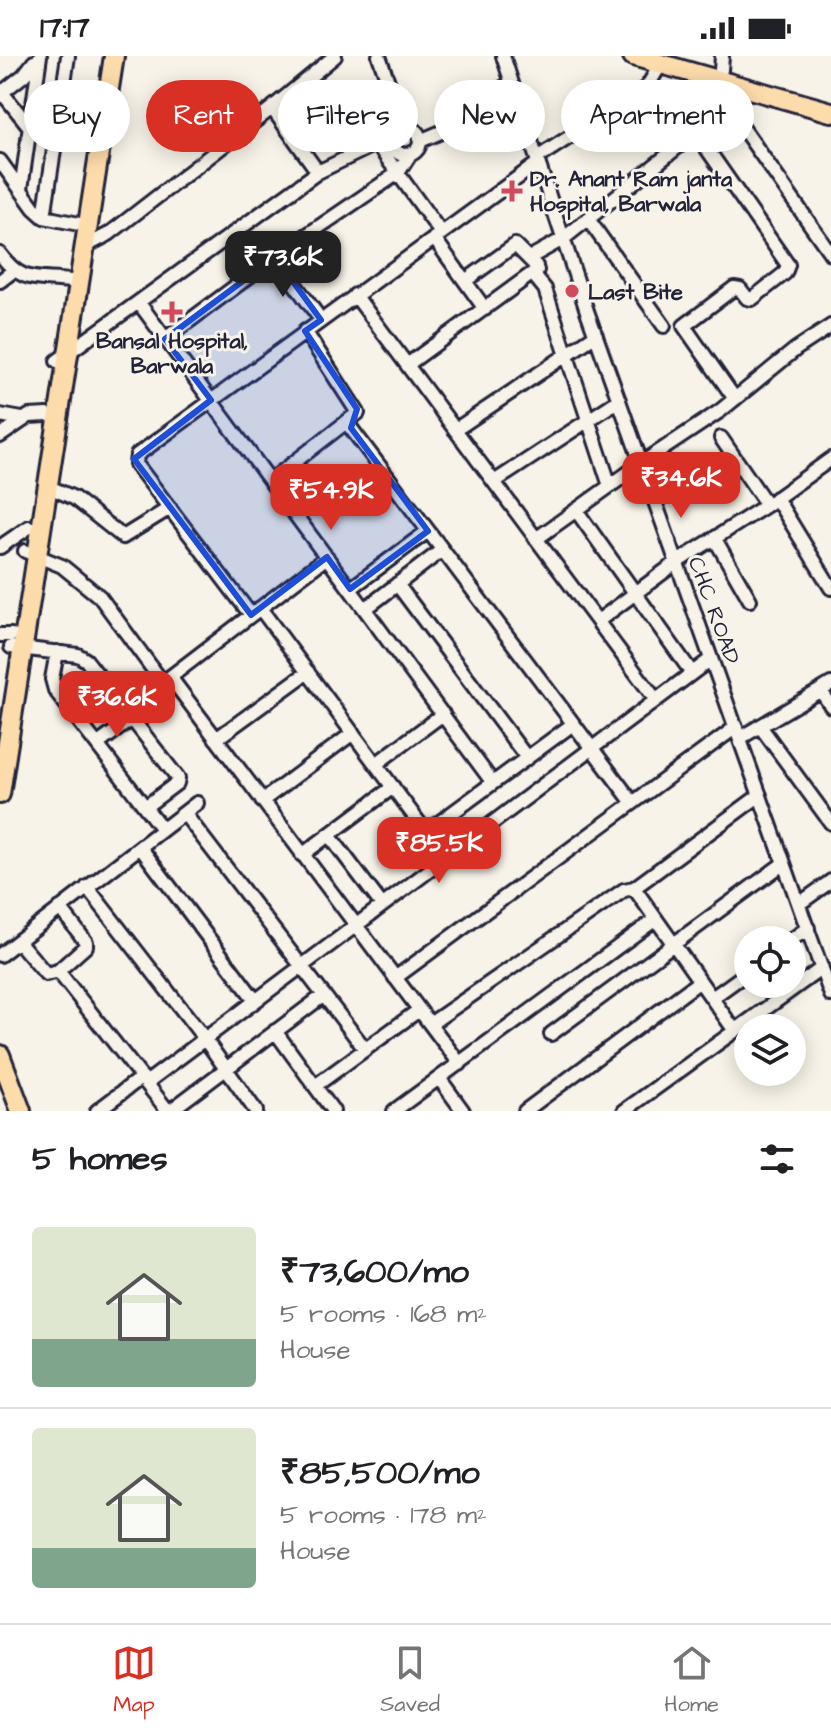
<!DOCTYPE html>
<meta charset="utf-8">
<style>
body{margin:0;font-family:"Architects Daughter",sans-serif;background:#f6f6f6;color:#202124;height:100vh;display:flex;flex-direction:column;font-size:30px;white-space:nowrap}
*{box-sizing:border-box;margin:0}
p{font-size:26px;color:#757577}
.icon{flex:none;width:44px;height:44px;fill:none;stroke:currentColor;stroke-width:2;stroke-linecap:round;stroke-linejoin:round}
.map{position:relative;height:1055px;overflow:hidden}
.details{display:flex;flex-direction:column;background:#fff;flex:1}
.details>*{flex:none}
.guide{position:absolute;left:24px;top:24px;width:784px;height:72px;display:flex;gap:16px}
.controls{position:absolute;left:734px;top:870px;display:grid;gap:16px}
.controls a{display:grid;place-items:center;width:72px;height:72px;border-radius:50%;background:#fff;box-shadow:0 4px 20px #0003;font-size:40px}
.price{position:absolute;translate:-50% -68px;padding:0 18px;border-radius:16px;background:#d93025;color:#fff;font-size:26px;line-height:52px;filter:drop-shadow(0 2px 4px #0008)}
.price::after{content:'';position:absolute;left:50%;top:48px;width:24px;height:18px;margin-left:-12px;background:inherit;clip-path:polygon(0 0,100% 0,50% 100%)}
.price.current{background:#222;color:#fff}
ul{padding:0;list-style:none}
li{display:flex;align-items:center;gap:24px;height:200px;padding:0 32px}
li+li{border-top:2px solid #e0e0e0}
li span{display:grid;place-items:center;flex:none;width:224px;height:160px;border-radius:8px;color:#555}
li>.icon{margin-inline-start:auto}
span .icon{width:96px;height:96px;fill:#fffc;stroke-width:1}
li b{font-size:34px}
h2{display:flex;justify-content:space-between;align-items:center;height:96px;padding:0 32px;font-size:34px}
.chip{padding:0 28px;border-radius:36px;background:#fff;box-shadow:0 4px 20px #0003;font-size:28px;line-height:72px}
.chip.current{background:#d93025;color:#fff}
.status{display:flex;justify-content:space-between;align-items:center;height:56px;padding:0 40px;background:#fff;direction:ltr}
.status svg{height:22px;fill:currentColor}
.dock{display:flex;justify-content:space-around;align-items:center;height:112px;border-top:2px solid #e0e0e0;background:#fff;font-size:22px;color:#757577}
.dock a{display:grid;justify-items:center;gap:4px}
.dock .current{color:#d93025}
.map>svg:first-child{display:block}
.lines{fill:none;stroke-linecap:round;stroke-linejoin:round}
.minor-casing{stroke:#22223b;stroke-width:18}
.primary-casing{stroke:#22223b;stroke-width:24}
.minor{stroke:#f7f3e8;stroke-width:12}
.primary{stroke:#fddcac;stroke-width:18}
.marked{fill:#1d4ed8;fill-opacity:0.2;stroke:#1d4ed8;stroke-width:6;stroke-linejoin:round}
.poi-dot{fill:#d1495b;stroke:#f7f3e8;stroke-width:3}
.labels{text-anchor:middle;stroke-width:6;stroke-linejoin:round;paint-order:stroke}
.poi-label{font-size:22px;font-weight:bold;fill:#22223b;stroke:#f7f3e8;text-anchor:start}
.street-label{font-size:22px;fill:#22223b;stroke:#f7f3e8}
</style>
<div class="status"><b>17:17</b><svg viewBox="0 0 49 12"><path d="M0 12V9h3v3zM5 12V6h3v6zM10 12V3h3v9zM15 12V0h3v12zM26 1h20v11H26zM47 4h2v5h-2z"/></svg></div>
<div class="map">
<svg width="831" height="1055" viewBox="0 0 831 1055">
<rect width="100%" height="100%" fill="#f7f3e8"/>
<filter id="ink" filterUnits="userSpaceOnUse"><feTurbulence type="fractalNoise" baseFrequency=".0125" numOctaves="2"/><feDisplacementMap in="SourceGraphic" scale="16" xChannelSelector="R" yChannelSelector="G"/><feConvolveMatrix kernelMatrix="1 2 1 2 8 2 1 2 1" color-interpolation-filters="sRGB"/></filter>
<g filter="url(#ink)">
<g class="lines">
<g class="minor-casing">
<path id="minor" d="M379,0L404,71
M503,0L587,255L831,939
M721,14L722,0
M0,34L29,70L102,80
M0,38L24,19L34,6
M728,51L831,198
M272,52L318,116
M392 85a14 14 0 1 1 28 0a14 14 0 1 1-28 0Z
M696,77L788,209L785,217L752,243L747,242L740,233L734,232L684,270L735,343
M420,85L448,73L511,26
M376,87L441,177
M537,102L647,31L661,8
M0,105L34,152L44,161L79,168
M21,133L40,0
M44,161L68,0
M588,163L664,270
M434,182L485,253
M86,190L109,178L272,52L335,0
M0,198C22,228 35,221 70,225
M275,201L321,264
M529,202L563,183L750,33
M0,225L13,215
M465,225L515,189L536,210V222L545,233L610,430
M355,239L656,644
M139,247L493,727
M165,283L275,201L398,117L411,97
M57,305L318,116L392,80
M407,309L537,214
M0,359L22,363
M347,367L633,747
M455,374L596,279
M0,380L29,360L47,359
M721,382L767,449
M270,425L358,357L305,275
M494,426L619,344
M47,430L74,442L123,481L170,452
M776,442L831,532
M576,454L692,617
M536,483L642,407L720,355L796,293L831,270
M715,483L750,544
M0,491L29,471
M25,495L62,510L100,541L163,627
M397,528L527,702
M350,533L428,475
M260,552L426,776
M365,553L442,494
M251,559L136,408L137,399L538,107
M598,565L677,506L767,449L831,403
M0,579H12
M11,591L78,599L86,604L178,722L177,727L145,751
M57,596L52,623L55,634L162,773
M170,621L460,1008
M821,635L831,650
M127,654L327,501
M760,670L831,767
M740,682L831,628
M216,683L308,616
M98,688L133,662
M376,708L443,658
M262,745L353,677
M184,757L365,993
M329,779L382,849
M140,791L255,944
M302,799L393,731
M395,799L573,668
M87,831L204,982L256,1055
M634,832L760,739
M799,848L831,825
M791,884L808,872
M18,885L46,918L58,915L168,1055
M0,899L197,747
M58,915L86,890V886L60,852
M395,922L736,671
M712,942L748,916
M430,968L624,834L634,832L735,975
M275,975L333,1055
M551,978L784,807
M439,1022L463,1055
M146,1027L711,603
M315,1030L419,954
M97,1055L142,1021
M170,1055L324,939
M394,1055L656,863
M525,1055L700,925
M624,1055L822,912"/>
</g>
<g class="primary-casing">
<path id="primary" d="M633,0L831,56
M0,738C38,492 77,246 114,0
M0,999L21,1055"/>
</g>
<use href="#minor" class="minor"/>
<use href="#primary" class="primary"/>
</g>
</g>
<path class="marked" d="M275,201L321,264L305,275L357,353L351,372L428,475L350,533L327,501L251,559L134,403L211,344L165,283Z"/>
<g class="poi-dot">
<path d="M508 123h8v8h8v8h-8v8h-8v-8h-8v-8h8z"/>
<circle cx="572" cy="235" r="8"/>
<path d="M168 244h8v8h8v8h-8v8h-8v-8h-8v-8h8z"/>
</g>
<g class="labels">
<g class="poi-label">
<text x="530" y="130">Dr. Anant Ram janta<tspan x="530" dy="25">Hospital, Barwala</tspan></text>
<text x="588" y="243">Last Bite</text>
<text x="172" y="292" text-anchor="middle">Bansal Hospital,<tspan x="172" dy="25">Barwala</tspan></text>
</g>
<g class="street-label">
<text transform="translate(715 554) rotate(70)" y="8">CHC ROAD</text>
</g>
</g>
</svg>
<div class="controls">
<a><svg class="icon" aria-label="locate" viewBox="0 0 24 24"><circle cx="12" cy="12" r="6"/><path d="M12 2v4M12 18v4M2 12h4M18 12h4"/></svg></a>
<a><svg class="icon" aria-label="layers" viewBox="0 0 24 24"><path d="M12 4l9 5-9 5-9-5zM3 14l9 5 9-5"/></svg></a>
</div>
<b class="price current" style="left:283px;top:243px">₹73.6K</b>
<b class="price" style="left:681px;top:464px">₹34.6K</b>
<b class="price" style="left:331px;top:476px">₹54.9K</b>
<b class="price" style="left:117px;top:683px">₹36.6K</b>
<b class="price" style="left:439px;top:829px">₹85.5K</b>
<div class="guide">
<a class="chip">Buy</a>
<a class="chip current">Rent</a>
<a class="chip">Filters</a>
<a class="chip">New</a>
<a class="chip">Apartment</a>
</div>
</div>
<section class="details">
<h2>5 homes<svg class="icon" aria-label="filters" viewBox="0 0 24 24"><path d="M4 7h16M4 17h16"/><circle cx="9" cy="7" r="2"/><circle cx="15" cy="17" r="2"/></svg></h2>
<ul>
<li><span style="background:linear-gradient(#dfe7d0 70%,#7fa58c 0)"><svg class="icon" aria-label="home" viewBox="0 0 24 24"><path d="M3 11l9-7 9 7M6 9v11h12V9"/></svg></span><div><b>₹73,600/mo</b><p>5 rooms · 168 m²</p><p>House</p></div></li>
<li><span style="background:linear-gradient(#dfe7d0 75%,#7fa58c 0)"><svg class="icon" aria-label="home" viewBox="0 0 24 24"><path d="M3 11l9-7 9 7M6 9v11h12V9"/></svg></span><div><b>₹85,500/mo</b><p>5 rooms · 178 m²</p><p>House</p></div></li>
</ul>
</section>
<nav class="dock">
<a class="current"><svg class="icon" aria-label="map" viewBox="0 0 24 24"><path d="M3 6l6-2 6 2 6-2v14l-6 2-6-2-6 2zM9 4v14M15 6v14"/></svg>Map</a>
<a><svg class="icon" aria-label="saved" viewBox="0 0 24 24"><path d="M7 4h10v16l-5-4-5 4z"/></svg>Saved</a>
<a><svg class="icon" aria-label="home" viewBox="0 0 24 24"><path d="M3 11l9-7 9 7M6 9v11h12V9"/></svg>Home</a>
</nav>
